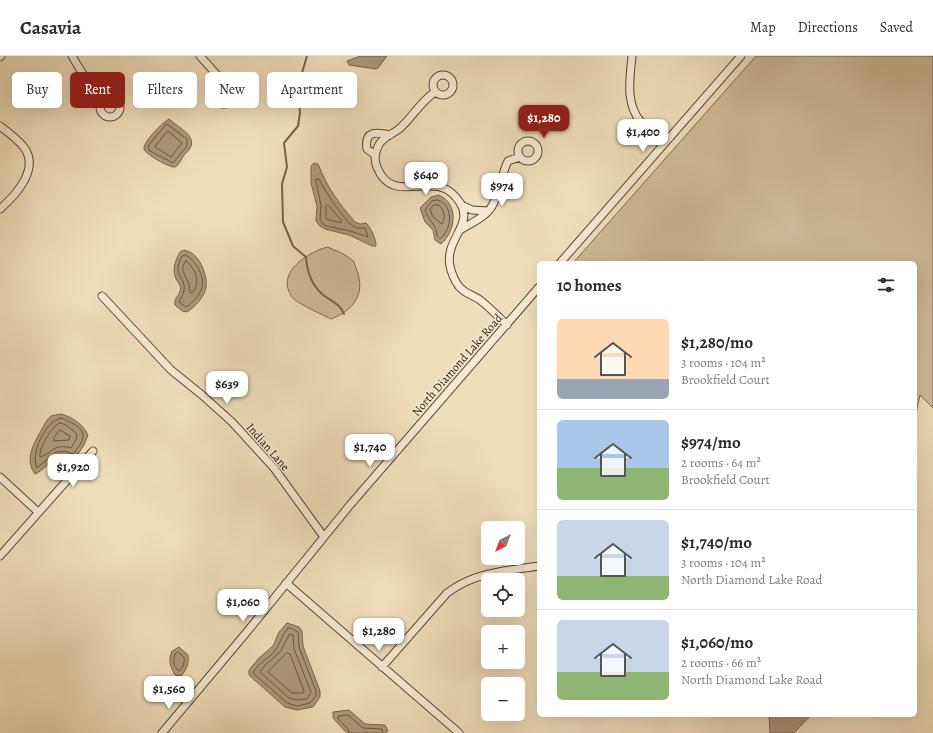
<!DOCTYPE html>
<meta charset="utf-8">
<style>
body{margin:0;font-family:Alegreya,serif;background:#f2f2f3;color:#2b2b33;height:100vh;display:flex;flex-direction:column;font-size:15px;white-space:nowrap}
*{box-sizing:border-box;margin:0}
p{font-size:13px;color:#7c7c81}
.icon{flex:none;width:22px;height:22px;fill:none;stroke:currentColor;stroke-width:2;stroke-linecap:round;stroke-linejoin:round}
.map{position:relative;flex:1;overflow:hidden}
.details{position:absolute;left:537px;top:205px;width:380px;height:456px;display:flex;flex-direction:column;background:#fff;border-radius:6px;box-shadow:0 4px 16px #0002}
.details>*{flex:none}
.guide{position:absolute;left:12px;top:16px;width:380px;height:36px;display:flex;gap:8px}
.needle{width:26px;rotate:221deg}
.fabs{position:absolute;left:481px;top:465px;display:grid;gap:8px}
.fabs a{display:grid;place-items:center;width:44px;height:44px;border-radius:6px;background:#fff;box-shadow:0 4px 16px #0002;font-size:20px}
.price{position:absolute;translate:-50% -34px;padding:0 9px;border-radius:8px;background:#fff;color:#222;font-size:13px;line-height:26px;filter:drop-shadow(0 1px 2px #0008)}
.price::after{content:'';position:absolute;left:50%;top:24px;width:12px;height:9px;margin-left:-6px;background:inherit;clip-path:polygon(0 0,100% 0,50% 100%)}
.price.current{background:#8f2418;color:#fff}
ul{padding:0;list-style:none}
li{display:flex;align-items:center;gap:12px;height:100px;padding:0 20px}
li+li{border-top:1px solid #e1e1e2}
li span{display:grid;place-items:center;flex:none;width:112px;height:80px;border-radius:6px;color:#555}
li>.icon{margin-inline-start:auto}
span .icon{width:48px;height:48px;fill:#fffc;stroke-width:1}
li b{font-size:17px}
h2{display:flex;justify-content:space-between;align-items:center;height:48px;padding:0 20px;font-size:17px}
.tag{padding:0 14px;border-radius:6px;background:#fff;box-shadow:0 4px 16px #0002;font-size:14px;line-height:36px}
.tag.current{background:#8f2418;color:#fff}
header{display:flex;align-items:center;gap:24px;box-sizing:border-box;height:56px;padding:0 20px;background:#fff;border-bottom:1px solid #e1e1e2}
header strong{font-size:19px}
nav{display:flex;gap:22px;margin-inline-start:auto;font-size:14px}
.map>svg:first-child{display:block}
.green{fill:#cfba9b;stroke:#7e664e}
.water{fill:#ad987b;stroke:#79624a}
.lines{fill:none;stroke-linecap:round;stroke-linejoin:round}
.shore{stroke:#6c553e;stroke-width:1}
.stream{stroke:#79624a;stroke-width:2}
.minor-casing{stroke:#5d452f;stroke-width:9}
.minor{stroke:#f5e9d3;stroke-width:7}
.labels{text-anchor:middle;stroke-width:3;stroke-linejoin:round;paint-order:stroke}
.street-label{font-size:12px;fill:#2c1200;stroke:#f5e9d3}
</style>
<header>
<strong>Casavia</strong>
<nav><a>Map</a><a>Directions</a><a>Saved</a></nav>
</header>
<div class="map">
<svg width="933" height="677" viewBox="0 0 933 677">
<rect width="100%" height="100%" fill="#f0ddbb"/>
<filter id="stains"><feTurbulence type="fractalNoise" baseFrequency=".005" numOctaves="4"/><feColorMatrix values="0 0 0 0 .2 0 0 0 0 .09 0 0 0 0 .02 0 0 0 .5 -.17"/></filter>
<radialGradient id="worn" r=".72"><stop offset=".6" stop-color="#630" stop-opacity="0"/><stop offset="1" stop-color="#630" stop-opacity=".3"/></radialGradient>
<path class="green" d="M756,0H933V352L920,339L915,362V207H573Z
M327,191C335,194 348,199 354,206C355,208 356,213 357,215C366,239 352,255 331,263C323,259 296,247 292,241C275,217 307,197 327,191Z"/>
<path class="water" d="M361,0H387L378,12L376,13L349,9L347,5Z
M169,63C180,73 202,82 186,97C182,100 180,109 175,111C170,112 145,98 144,93C143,86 163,66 169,63Z
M314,107L318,108C328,133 338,146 355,166L360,168L366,167C371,172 376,183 376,190H372L349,179L325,173L320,170L316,165L317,150L311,127V110Z
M439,139C459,148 456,175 441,188L435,184L433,174L425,166L420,152L431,141Z
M184,194C187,195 191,196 193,198C201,204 208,221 206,232C204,241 195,251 187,256L182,255L175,249C174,242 179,240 180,235C182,230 178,227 176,223C172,213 175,205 180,196Z
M61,358C72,361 83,368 88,379L84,389L74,404C51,392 53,410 35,418C24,403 34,387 42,373C44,369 47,363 51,360C53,359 58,359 61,358Z
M287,567L299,571L302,575L303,590L320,635V641L313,651L297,654L285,651L249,619V614L259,602L273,590L279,576Z
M179,591L188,599C189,607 187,613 181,620L175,619C170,610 168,605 172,595Z
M349,654L365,668L385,669L388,675L385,677H349L345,675L333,662V656Z
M769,659H811L794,677H770Z"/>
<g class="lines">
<path class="shore" d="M167,68L187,83V90L173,107L150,95L148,92L149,89Z
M168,75L182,87L171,101L155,91Z
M316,123H319C324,134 344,164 353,170C357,173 361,172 365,172L368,181L350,175L326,170L322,167L320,164L321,150Z
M438,144C454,149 452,174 440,183L437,180C437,169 428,164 425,154L432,145Z
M328,149L341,164V167L326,163V151Z
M434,149H439C444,155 446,161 442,168L433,161L430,154Z
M185,199C195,202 205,221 202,231C200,239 192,248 186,251L179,246C180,242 184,239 184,234C186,221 171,220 182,200Z
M186,205C196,213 201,227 192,237L190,236C189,233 190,229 188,226C185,219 179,212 186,205Z
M61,362C67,364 83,371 83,379C84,385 76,394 73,398L65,395L56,396L37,412C30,398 45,365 61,362Z
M60,367L66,369L77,378L76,384L71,392C52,387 54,397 40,401C38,394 52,369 60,367Z
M60,374L70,380L69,384L54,385V382Z
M288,572H291L298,576L299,591L316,635V640L310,647L297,650L287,647L253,617C257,609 264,605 271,599C279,592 281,580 288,572Z
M290,578L293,579L294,593L311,636L307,643L297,644L289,642L260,616L265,609L280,596Z
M178,596L184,601C185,606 183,612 179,615C173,611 173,604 175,598Z
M287,597L290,598L304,635L303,637H292L268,616Z
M349,677L348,673L338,663L339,660L348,659L363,672L382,673L383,677"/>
<path class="stream" d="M307,0L302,17L299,39L300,57L298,70L284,87L287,111L282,128L283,166L293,190L306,201C307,216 311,228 322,238C330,245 340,247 344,258"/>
<g class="minor-casing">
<path id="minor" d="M72,0C81,15 90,32 104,43
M200,0L217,19L221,29
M632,0C630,22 625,48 641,66C648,74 656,81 664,88
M0,1L1,0
M433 29a10 10 0 1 1 20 0a10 10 0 1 1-20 0Z
M214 38a10 10 0 1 1 20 0a10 10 0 1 1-20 0Z
M435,36C420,46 412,62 399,73C394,77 388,79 384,83C376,89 373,103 377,111C390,145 421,123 443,132C450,134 457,142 461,148C471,166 452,181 450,197C448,206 451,217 456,226C461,236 471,238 480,244C489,251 498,260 507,269
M100 51a10 10 0 1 1 20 0a10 10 0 1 1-20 0Z
M0,70C8,76 17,83 23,90C41,112 16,139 0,153
M518 95a10 10 0 1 1 20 0a10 10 0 1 1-20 0Z
M375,99L367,93C364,74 377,76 390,79
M461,149L472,154L488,155
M460,174C471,167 486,161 492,150C499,139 501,119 508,105L520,101
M560,207L741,0
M102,240L171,314L202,339L232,366L274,412L324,481
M0,421L38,456
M0,500L93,395
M286,527L459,677
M382,611L447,537C475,516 505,515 539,510
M162,677L246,577L350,449L539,231"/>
</g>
<use href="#minor" class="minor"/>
</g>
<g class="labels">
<g class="street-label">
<text transform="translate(457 309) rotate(-49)" y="4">North Diamond Lake Road</text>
<text transform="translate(268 391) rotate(49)" y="4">Indian Lane</text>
</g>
</g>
<rect width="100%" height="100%" filter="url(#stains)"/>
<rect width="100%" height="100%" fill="url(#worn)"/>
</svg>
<div class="fabs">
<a><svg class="needle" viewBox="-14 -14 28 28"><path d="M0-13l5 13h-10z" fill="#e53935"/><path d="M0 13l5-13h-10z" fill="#7c7c81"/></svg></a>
<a><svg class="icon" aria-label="locate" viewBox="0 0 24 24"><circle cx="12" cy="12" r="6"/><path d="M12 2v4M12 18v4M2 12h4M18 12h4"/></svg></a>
<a>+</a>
<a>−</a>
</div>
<b class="price current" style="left:544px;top:83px">$1,280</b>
<b class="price" style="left:643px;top:97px">$1,400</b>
<b class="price" style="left:426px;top:140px">$640</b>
<b class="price" style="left:502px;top:151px">$974</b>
<b class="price" style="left:227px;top:349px">$639</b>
<b class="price" style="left:370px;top:412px">$1,740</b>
<b class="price" style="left:73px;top:432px">$1,920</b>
<b class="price" style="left:243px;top:567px">$1,060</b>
<b class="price" style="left:379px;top:596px">$1,280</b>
<b class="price" style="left:169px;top:654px">$1,560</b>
<div class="guide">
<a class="tag">Buy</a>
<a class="tag current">Rent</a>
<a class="tag">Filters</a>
<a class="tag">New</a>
<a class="tag">Apartment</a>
</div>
<section class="details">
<h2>10 homes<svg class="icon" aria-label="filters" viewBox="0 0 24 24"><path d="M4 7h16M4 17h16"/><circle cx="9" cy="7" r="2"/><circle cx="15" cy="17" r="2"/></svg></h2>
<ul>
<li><span style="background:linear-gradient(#ffd9b3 75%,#9aa5b1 0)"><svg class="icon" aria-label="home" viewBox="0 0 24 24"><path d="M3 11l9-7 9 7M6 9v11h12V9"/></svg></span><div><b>$1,280/mo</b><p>3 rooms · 104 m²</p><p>Brookfield Court</p></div></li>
<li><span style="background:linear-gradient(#a9c7e8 60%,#8fb573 0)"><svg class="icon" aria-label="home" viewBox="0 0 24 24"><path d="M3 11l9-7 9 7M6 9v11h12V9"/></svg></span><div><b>$974/mo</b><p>2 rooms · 64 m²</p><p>Brookfield Court</p></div></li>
<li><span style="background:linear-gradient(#c9d6e8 70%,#8fb573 0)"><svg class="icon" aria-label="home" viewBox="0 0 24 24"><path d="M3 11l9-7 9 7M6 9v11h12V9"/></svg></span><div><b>$1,740/mo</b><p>3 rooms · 104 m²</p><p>North Diamond Lake Road</p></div></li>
<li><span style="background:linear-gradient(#c9d6e8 65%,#8fb573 0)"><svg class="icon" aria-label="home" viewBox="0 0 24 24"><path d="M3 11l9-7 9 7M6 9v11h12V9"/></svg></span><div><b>$1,060/mo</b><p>2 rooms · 66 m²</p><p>North Diamond Lake Road</p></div></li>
</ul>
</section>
</div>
